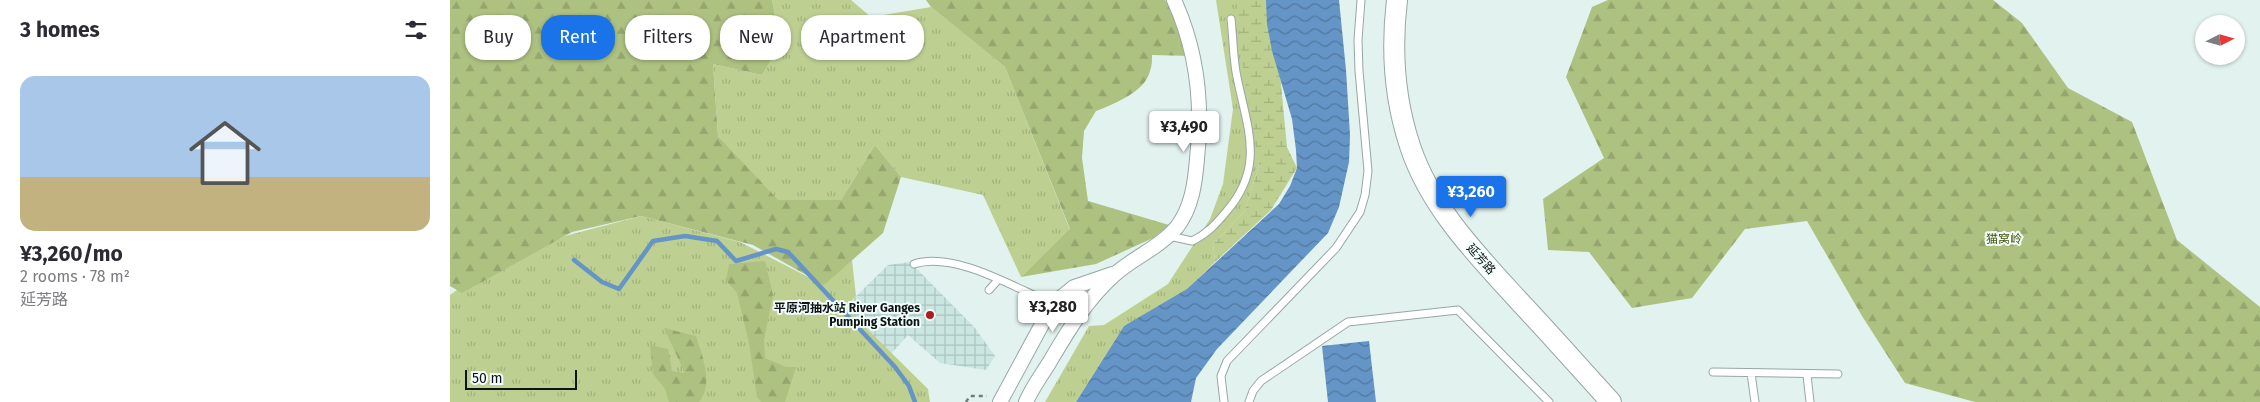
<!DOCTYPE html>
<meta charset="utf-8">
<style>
body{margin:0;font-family:"Fira Sans","Noto Sans SC",sans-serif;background:#f7f7f7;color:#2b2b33;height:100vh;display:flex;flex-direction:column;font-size:19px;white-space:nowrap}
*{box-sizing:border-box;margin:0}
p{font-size:16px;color:#7c7c81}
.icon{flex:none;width:28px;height:28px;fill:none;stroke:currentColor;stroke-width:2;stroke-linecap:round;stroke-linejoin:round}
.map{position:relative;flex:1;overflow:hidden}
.drawer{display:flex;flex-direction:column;background:#fff;width:450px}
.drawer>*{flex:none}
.top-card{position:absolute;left:15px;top:15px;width:475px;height:45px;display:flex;gap:10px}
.needle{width:32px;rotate:84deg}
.controls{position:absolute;left:1745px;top:15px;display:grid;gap:10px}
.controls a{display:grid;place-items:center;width:50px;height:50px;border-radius:50%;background:#fff;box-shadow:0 1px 4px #0004;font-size:25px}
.scale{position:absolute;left:15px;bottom:12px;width:112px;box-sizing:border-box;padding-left:5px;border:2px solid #0e1413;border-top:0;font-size:14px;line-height:18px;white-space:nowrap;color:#0e1413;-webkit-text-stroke:4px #f1fefc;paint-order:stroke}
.price{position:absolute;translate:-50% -42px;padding:0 11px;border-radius:5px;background:#fff;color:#222;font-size:16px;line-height:32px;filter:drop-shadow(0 1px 2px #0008)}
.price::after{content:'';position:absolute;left:50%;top:30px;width:15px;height:11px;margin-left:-8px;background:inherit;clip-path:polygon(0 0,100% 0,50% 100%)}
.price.active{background:#1a73e8;color:#fff}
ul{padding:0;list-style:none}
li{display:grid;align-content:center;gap:10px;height:265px;padding:0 20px}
li span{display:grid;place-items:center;height:155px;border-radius:15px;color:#555}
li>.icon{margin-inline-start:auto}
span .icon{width:90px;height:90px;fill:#fffc;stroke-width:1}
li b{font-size:21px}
h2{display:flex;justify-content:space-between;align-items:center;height:60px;padding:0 20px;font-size:21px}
.tag{padding:0 18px;border-radius:20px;background:#fff;box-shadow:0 1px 4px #0004;font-size:18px;line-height:45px}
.tag.active{background:#1a73e8;color:#fff}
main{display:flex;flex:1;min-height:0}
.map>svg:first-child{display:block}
.industrial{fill:url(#industrial-grid)}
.grass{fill:url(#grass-tufts)}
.forest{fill:url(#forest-firs)}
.wetland{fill:url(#wetland-marsh)}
.water{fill:url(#water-waves)}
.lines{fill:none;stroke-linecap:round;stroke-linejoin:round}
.stream{stroke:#6495c6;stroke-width:4.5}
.lane-casing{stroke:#97a7a4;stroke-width:9}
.street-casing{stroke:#97a7a4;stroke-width:16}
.secondary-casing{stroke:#97a7a4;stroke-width:22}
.path{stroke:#717c7a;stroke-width:2.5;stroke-dasharray:4 4;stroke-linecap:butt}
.lane{stroke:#fff;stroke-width:7}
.street{stroke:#fff;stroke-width:14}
.secondary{stroke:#fff;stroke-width:20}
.poi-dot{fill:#ae1d1d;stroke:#f1fefc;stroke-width:2}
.labels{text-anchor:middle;stroke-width:4;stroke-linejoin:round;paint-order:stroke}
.park-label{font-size:12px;fill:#435408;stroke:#f1fefc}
.street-label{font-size:12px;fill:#0e1413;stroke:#f1fefc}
.poi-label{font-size:12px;font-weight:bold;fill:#0e1413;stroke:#f1fefc;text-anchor:end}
</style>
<main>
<section class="drawer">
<h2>3 homes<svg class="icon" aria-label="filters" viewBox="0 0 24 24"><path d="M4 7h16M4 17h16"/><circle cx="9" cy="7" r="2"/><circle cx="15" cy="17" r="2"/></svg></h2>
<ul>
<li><span style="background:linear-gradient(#a9c7e8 65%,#c2b280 0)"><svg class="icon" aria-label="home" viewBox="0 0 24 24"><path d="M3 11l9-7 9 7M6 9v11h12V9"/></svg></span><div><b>¥3,260/mo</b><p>2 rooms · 78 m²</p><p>延芳路</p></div></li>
</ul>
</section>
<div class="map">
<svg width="1810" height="402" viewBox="0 0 1810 402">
<defs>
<pattern id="industrial-grid" width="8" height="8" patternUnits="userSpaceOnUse" patternTransform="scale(1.25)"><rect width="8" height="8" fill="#cbe5e1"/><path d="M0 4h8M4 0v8" fill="none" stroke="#adc4c0"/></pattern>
<pattern id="grass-tufts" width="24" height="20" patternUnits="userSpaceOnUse" patternTransform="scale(1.25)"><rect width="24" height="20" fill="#bdd091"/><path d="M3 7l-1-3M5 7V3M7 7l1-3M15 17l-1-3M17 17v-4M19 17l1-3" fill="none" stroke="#a1b27c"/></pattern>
<pattern id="forest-firs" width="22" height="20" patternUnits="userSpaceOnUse" patternTransform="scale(1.25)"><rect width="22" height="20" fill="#adc180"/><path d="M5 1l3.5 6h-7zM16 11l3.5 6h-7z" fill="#94a56e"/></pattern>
<pattern id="wetland-marsh" width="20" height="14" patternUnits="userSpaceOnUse" patternTransform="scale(1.25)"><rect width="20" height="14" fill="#bdd091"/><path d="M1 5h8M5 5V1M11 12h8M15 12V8" fill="none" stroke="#a1b27c"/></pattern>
<pattern id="water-waves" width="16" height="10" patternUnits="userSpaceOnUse" patternTransform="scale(1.25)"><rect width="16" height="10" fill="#6495c6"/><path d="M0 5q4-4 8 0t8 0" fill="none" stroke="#5178a0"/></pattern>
</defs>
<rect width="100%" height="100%" fill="#e1f2ef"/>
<path class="industrial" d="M460,262L525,328L545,356L536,370L490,363L458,335L441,354L395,307L438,265Z"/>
<path class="grass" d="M322,0H401L421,17L481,7L555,67L620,230L571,277L533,195L451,177L425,145L391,200H327L268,136L263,64L312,75L331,44Z
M766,0H787L809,166L794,212L763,244L765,262L728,299L674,326L626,402H595L639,326L654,325L718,284L760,219L773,184L783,109Z
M191,216L290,242L368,282L402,260L406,296L395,307L478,389L480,402H0V295L7,290L115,236Z"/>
<path class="forest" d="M0,0H322L331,44L312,75L263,64L268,136L328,200H391L425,145L451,177L433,233L374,285L303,245L191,216L122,232L12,293L0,286Z
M476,0H715L721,9L742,56L702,55C702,60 702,66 700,71C695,92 664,104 646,111L634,131L632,158L638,201L719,225L703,238L646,264L571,277L620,229L555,67L481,7Z
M1158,0H1543L1572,23L1618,88L1682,122L1727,240L1810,307V402H1525L1455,383L1412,316L1357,221L1295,229L1242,298L1182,308L1139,252L1098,250L1093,199L1154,158L1116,77L1142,7Z
M315,261L323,295L314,340L315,358L336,367H346L335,402H311L307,397L299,343L287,293L276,280L279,264Z
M214,328L246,336C252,355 264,384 249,402H219L215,389L203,374L200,345L218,349L222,371L235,373Z"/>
<path class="wetland" d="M786,0H817L830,74L837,147L847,168L821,210L765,262L763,244L794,212L809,166L795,82Z"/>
<path class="water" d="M816,0H889L896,70L900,135L899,162L889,207L878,233L767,349L746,378L741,402H626L674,326L737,289L829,204L840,186L847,168L846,150L842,119L822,51L817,24Z
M919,341L926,402H878L872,346Z"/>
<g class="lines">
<path class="stream" d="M124,260L152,282L169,289L203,241L235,236L267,241L286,261L326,249L338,252L445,367L459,386L465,402"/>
<g class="lane-casing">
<path id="lane" d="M719,236L742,241C757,234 766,224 776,212C817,165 796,126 786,72C783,54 783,36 781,19
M464,264C505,251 565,288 603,304
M539,290L548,280
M1263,372L1388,374
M1301,373L1305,402
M1357,375L1360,402
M774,402L771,376L777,361L886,248L910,212L915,195L918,171L909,71L908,40L911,0
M799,402L803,391L811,381L898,322L1008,310L1099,402"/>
</g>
<g class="street-casing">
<path id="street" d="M550,402L603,304L624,287L662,274
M576,402C582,388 591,376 599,363C618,331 636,300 664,275C684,257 709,248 727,227C742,207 745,183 747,159C753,104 747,50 724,0"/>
</g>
<g class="secondary-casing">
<path id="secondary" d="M947,0C941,50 944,98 960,146C980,207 1027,255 1069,301C1100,334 1130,368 1161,402"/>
</g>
<path class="path" d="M516,402L520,396H537"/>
<use href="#lane" class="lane"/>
<use href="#street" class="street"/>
<use href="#secondary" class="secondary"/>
</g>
<circle class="poi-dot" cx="480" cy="315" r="5"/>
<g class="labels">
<g class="park-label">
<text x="1554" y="243">猫窝岭</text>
</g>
<g class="street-label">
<text transform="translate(1031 259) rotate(48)" y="4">延芳路</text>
</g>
<g class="poi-label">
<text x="470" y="312">平原河抽水站 River Ganges<tspan x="470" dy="14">Pumping Station</tspan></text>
</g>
</g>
</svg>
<div class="controls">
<a><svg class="needle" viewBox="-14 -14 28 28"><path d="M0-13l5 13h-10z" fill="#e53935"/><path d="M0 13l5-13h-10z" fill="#7c7c81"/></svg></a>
</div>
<div class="scale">50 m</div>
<b class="price" style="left:734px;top:153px">¥3,490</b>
<b class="price active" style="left:1021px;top:218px">¥3,260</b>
<b class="price" style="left:603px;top:333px">¥3,280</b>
<div class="top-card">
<a class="tag">Buy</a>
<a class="tag active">Rent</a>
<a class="tag">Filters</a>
<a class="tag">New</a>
<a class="tag">Apartment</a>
</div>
</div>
</main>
